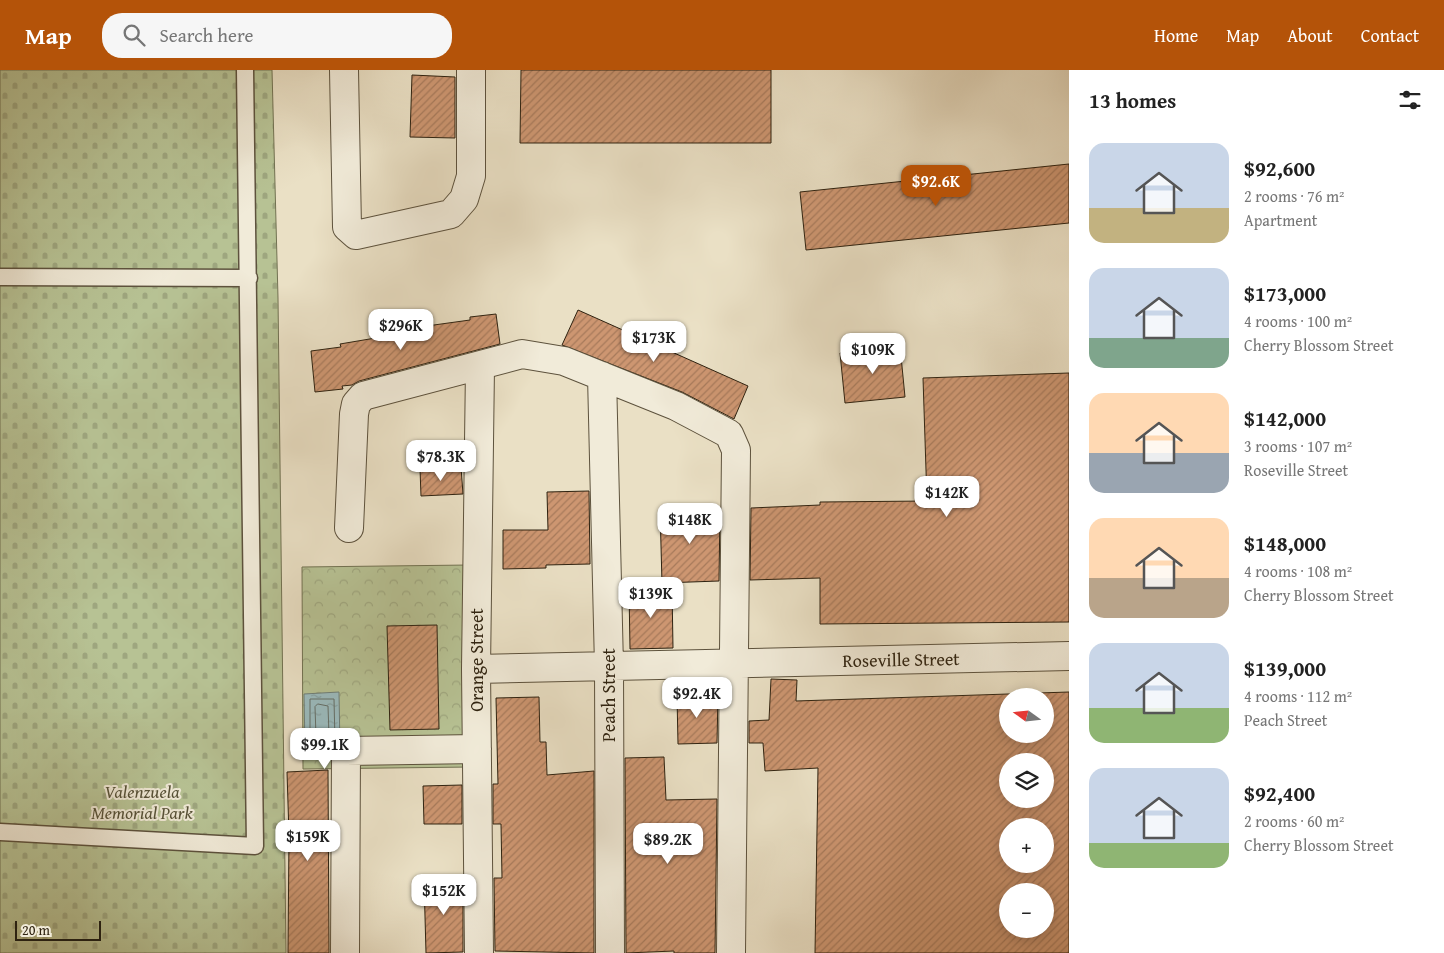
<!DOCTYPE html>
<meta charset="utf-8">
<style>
body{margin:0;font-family:"Gentium Book Plus",serif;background:#f6f6f6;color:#222;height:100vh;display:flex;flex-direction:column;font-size:19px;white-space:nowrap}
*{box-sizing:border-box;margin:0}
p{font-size:16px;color:#767676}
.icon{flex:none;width:28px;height:28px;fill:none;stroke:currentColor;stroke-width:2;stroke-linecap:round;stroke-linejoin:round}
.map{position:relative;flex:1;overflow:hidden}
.panel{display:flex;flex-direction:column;background:#fff;width:375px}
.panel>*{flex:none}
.needle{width:32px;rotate:285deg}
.tools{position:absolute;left:999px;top:618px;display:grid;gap:10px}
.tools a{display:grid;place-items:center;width:55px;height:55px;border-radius:50%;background:#fff;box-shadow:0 2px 12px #0003;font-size:25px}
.scale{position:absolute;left:15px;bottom:12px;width:86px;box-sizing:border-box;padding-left:5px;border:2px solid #2e2210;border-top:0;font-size:14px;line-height:18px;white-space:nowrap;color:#2e2210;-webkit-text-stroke:4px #f1ebd9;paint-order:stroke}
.price{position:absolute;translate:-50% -42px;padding:0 11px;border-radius:10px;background:#fff;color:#222;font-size:16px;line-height:32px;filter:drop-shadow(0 1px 2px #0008)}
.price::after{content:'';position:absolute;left:50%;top:30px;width:15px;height:11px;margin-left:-8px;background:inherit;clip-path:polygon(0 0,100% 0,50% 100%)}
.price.selected{background:#b45309;color:#fff}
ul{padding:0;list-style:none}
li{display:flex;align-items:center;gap:15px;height:125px;padding:0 20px}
li span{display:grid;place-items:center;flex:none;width:140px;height:100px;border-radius:15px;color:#555}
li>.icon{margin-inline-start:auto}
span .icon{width:60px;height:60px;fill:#fffc;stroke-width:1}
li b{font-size:21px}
h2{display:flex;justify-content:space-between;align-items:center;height:60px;padding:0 20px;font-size:21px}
header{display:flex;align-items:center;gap:30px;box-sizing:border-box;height:70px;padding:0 25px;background:#b45309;color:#fff}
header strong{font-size:24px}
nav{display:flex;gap:28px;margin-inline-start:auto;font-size:18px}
.search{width:350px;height:45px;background:#f6f6f6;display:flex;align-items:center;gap:12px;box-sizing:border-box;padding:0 18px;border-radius:20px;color:#767676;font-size:19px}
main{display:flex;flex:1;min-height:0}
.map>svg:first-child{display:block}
.cemetery{fill:url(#cemetery-stones);stroke:#727252}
.park{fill:url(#park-crowns);stroke:#727252}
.water{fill:url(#water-ripples);stroke:#6f7e78}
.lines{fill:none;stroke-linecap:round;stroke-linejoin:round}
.shore{stroke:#646e67;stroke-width:1}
.building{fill:url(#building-hatch);stroke:#2e2210;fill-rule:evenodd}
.service-casing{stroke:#5d523d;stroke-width:19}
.minor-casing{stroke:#5d523d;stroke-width:30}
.service{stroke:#f1ebd9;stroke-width:16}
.minor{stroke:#f1ebd9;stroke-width:28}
.labels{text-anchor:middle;stroke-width:4;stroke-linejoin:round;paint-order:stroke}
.street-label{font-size:18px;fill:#2e2210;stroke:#f1ebd9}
.park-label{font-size:18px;font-style:italic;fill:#575238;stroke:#f1ebd9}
</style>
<header>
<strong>Map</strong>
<div class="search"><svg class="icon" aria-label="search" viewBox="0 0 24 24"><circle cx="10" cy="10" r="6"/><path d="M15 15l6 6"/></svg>Search here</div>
<nav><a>Home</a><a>Map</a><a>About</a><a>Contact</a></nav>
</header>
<main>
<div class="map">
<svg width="1069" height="883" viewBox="0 0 1069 883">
<defs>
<pattern id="cemetery-stones" width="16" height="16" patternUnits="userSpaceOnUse" patternTransform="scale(1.25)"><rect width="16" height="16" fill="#b7c294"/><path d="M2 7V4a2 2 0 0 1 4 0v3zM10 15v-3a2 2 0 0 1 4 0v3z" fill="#9ea67f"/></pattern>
<pattern id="park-crowns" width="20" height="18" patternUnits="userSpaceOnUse" patternTransform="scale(1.25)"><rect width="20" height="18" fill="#b7c294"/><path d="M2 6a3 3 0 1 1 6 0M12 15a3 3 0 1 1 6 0" fill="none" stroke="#9ea67f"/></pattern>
<pattern id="water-ripples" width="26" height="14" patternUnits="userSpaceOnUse" patternTransform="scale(1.25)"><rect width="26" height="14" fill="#9bbbbe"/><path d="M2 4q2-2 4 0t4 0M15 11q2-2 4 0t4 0" fill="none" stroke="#86a0a2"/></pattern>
<pattern id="building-hatch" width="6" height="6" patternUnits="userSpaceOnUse" patternTransform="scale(1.25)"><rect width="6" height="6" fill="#cd9671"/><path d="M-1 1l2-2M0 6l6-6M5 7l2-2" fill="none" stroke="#a77a5b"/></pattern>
</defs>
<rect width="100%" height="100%" fill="#eae0c5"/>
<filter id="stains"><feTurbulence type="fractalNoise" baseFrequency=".004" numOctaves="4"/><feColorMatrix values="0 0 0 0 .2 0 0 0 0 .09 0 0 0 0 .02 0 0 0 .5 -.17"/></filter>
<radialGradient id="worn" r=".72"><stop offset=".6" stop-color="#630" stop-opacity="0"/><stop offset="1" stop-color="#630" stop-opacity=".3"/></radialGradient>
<path class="cemetery" d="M0,0H272L278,228L286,883H0Z"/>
<path class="park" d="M469,495L471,697L303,699L302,497Z"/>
<path class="water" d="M339,622L340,679H305L304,624Z"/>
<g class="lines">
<path class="shore" d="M318,634L328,636L329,666L327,668L316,666L315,637Z
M333,674L310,673V629H334L335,672"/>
</g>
<path class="building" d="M521,0H771V73H520Z
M412,5L455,7V68L410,67Z
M1069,94V153L806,180L800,122Z
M578,240L748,316L734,349L682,322L562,275Z
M496,244L500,274L359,311L352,315L342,316L343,319L315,322L311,281L341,277L340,274L405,263V259L470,250V247Z
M900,276L905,327L845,333L840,283Z
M1069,303V552L820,554V508L750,510L751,438L820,435V432L927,431L923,308Z
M461,397L463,424L421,426L420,399Z
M589,421L590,494L546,495V498L503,499V460H548L547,422Z
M709,438L720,439L719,511L662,513L660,439Z
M672,519L673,578L630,579L629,520Z
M437,555L439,659L390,660L387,556Z
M771,609L797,610L796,631L1069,622V883H815L818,698L765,701L763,673H749V651L769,650ZM1008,626H1045V664H1008ZM1008,691H1045V729H1008ZM1008,756H1045V794H1008ZM1008,821H1045V859H1008Z
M718,625L717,673L678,674L677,626Z
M539,627L540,672H546L547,705L594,701V883L495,881L494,808H502L501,754H493V714H498L496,628Z
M664,687L666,730L717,729L715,883H674V881L626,883L625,688Z
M328,700L329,883H288L289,765L287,702Z
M462,715V754H424L423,716Z
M463,809V882L426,883L424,810Z"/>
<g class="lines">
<g class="service-casing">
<path id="service" d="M0,207L249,208
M0,762L255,776L245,0"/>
</g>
<g class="minor-casing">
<path id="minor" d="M344,0L347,157L356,165L451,144L464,129L471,106V0
M602,306L609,596L610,883
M349,458L354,344L356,334L363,326L522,284L564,291L676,336L729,364L736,380L731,883
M476,599L1069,586
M345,883L346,681L477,679
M479,883L476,599L480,297"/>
</g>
<use href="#service" class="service"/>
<use href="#minor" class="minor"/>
</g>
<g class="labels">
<g class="street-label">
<text transform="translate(477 590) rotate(-90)" y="6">Orange Street</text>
<text transform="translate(901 590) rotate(-1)" y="6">Roseville Street</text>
<text transform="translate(609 625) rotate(-90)" y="6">Peach Street</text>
</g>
<g class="park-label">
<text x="142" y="728">Valenzuela<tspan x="142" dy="21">Memorial Park</tspan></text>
</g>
</g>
<rect width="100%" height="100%" filter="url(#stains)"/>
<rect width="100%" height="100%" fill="url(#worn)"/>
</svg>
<div class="tools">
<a><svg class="needle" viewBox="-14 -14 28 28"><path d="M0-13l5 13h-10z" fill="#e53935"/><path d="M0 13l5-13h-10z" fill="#767676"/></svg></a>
<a><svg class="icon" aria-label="layers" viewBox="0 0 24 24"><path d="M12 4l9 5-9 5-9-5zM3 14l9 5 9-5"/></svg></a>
<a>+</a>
<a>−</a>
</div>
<div class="scale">20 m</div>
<b class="price selected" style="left:936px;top:137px">$92.6K</b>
<b class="price" style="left:401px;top:281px">$296K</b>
<b class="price" style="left:654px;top:293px">$173K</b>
<b class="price" style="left:873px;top:305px">$109K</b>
<b class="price" style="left:441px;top:412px">$78.3K</b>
<b class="price" style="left:947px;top:448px">$142K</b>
<b class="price" style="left:690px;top:475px">$148K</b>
<b class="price" style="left:651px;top:549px">$139K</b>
<b class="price" style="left:697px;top:649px">$92.4K</b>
<b class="price" style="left:325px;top:700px">$99.1K</b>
<b class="price" style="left:308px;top:792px">$159K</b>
<b class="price" style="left:668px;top:795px">$89.2K</b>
<b class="price" style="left:444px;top:846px">$152K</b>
</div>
<section class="panel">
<h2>13 homes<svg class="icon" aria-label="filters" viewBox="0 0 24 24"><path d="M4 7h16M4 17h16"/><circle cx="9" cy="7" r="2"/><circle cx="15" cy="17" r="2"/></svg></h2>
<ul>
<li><span style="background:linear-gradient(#c9d6e8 65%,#c2b280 0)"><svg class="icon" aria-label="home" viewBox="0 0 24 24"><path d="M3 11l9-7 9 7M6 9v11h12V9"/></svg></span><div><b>$92,600</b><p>2 rooms · 76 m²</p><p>Apartment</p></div></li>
<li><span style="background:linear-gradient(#c9d6e8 70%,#7fa58c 0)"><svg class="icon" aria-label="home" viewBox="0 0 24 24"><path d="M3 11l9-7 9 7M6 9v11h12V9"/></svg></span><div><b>$173,000</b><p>4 rooms · 100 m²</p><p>Cherry Blossom Street</p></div></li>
<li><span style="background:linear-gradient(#ffd9b3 60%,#9aa5b1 0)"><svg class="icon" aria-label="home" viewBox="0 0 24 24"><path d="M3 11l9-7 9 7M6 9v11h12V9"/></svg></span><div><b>$142,000</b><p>3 rooms · 107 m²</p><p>Roseville Street</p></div></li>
<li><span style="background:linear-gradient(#ffd9b3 60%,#b9a48a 0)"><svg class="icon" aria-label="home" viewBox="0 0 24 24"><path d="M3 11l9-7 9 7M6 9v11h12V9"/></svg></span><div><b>$148,000</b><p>4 rooms · 108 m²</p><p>Cherry Blossom Street</p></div></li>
<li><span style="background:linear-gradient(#c9d6e8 65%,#8fb573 0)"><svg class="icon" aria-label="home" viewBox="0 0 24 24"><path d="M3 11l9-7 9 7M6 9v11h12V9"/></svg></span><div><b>$139,000</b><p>4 rooms · 112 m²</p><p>Peach Street</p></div></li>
<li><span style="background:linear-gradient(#c9d6e8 75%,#8fb573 0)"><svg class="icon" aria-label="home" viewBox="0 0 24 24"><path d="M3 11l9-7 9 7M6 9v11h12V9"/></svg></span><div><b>$92,400</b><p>2 rooms · 60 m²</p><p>Cherry Blossom Street</p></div></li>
</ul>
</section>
</main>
